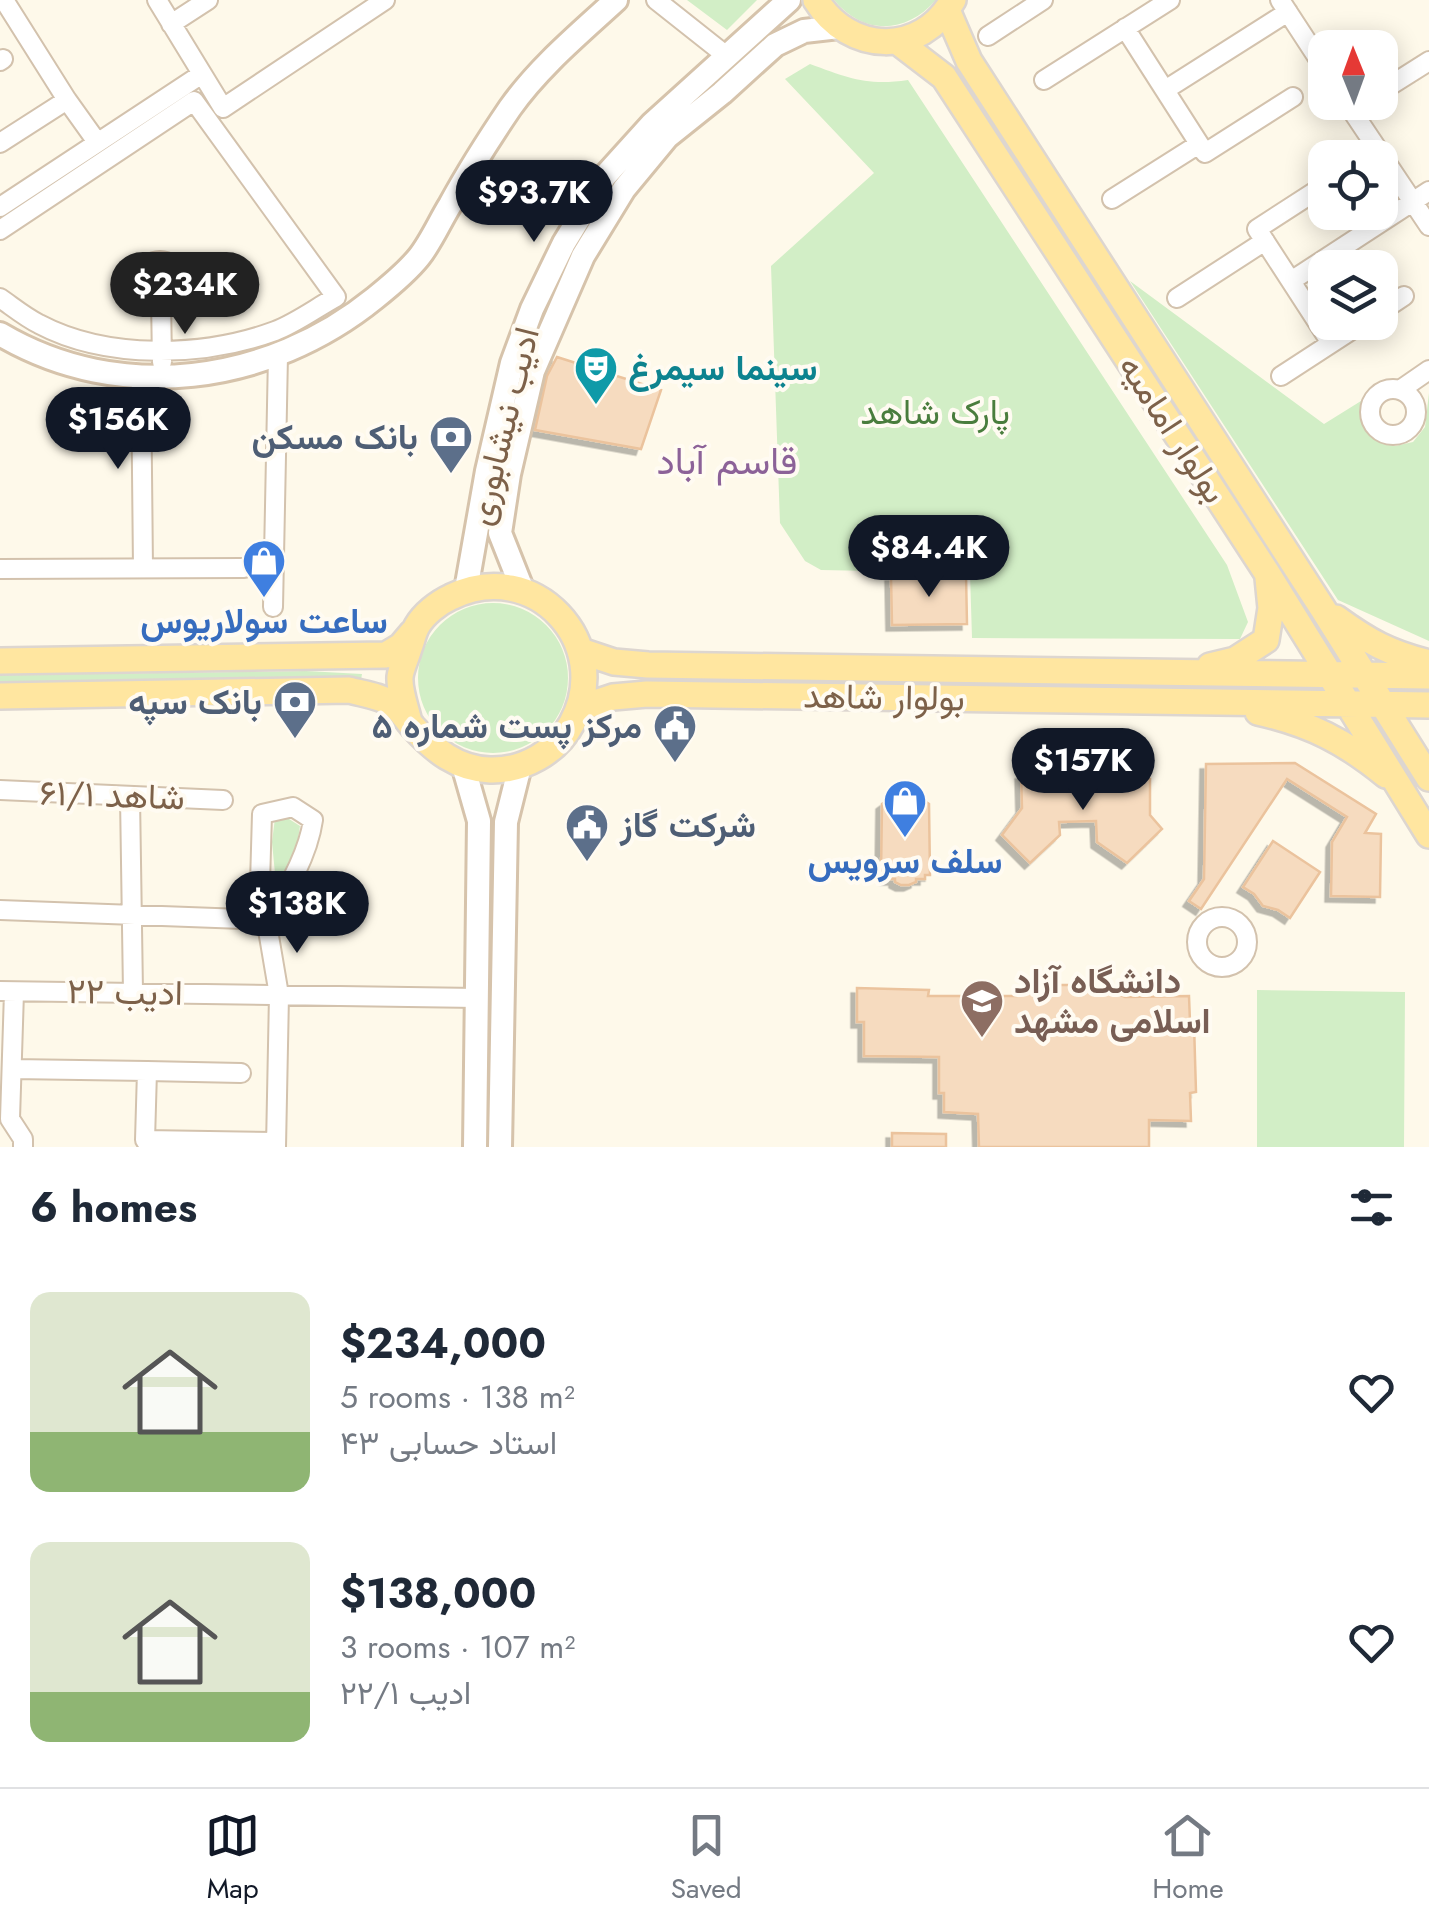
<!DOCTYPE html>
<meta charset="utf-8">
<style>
body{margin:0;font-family:Jost,Vazirmatn,sans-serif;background:#f6f6f7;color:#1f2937;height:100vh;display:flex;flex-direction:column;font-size:38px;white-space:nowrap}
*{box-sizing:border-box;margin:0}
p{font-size:32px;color:#747a83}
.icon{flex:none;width:55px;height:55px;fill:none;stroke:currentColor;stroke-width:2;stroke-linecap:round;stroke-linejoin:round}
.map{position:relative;height:1147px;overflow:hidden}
.sheet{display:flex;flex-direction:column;background:#fff;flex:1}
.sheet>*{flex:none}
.needle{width:65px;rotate:359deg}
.tools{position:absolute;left:1308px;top:30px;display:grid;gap:20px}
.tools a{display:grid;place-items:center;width:90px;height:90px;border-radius:20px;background:#fff;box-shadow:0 5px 25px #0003;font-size:50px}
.price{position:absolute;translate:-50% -85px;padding:0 22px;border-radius:35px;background:#111827;color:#fff;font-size:32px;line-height:65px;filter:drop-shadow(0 2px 5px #0008)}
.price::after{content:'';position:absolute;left:50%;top:60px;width:30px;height:22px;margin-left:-15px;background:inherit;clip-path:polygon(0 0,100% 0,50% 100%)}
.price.current{background:#222;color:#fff}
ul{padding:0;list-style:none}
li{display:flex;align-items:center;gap:30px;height:250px;padding:0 30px}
li span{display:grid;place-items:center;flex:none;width:280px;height:200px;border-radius:20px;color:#555}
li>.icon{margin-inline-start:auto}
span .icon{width:120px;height:120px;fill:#fffc;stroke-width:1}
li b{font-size:42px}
h2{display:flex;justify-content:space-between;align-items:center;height:120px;padding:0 30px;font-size:42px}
.tabs{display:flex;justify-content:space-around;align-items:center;height:140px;border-top:2px solid #e0e1e3;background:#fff;font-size:28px;color:#747a83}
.tabs a{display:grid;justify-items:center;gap:5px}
.tabs .current{color:#111827}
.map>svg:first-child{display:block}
.green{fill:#d2eec6}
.building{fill:#f6dbbf;stroke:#ebc39d;stroke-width:2.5;filter:url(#shadow)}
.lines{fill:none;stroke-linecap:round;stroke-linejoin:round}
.street-casing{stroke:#d3c2ad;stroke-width:22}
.secondary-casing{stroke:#d6c3ab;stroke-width:28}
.primary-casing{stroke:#ddd6d0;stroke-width:30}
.street{stroke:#fff;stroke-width:18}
.secondary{stroke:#fff;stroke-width:22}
.primary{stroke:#ffe6a0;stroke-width:25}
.labels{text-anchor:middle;stroke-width:8;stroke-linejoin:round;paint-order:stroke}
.culture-label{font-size:35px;font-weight:bold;fill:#0d838f;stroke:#fffbf2;text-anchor:start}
.park-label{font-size:35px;fill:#497d3d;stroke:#fffbf2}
.street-label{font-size:35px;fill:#7d6149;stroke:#fffbf2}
.service-label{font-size:35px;font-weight:bold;fill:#4e5e75;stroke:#fffbf2;text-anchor:end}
.shop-label{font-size:35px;font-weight:bold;fill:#366cbe;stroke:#fffbf2}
.education-label{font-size:35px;font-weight:bold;fill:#785e54;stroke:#fffbf2;text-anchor:start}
.neighbourhood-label{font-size:38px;fill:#8c6298;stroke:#fffbf2}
</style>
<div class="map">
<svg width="1429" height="1147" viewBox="0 0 1429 1147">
<defs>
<filter id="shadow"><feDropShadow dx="-5.5" dy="5.5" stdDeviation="0" flood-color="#0004"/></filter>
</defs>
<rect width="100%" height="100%" fill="#fef9ea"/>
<path class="green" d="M687,0H757L727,30Z
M834,0H936C906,34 864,36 834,0Z
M810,64C848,78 867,86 908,80L1227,565L1248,622L1240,639L972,638L970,573L821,570L805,561L780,523L771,266L874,173L785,79Z
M1130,281L1324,424L1369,396C1365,426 1367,433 1395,446L1413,442L1425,427L1429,393V641L1338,600Z
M418 678a75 75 0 1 1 150 0a75 75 0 1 1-150 0Z
M306,671L362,674L361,680L0,685V675Z
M275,818L289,819L300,826L298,839L277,895L272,842Z
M1257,990L1405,992L1404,1147H1257Z"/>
<path class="building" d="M557,357L661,390L641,449L535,430L547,376Z
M966,575L967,624L892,625L891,576Z
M1295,763L1376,814L1365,833L1381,834L1380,897L1331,896L1332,842L1347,817L1287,779L1201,909L1189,901L1204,879L1206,764Z
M1021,774L1150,779V815L1162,829L1127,863L1097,842L1096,821L1059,822L1060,835L1030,863L1002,835L1022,808Z
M893,796H917L929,804L930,875H925V879H916V882L909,885H901L895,882V879H885V874H881L882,804Z
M1273,841L1320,872L1290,918L1278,910L1263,906L1254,894L1243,887Z
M1052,985H1079L1080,991H1112L1125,997L1189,996L1190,1022L1194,1024L1196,1092L1190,1093L1191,1121L1149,1120V1147H979L978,1114L944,1112V1093H939V1057L864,1056V1022H857V988L929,990L928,996H1017L1025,990L1052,991Z
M892,1133L946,1134V1147H892Z"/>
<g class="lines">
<g class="street-casing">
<path id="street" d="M4,0L67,100L97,142
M157,0L223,108L385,0
M656,0L728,57
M1280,0L1325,69
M171,24L208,0
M1125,28L1205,153L1293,97
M988,36L1043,0
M0,61L3,59
M1044,80L1170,0
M1165,90L1288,12
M1380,92L1429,61
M1346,102L1429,226
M0,143L67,100
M1325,185L1257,229L1331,343
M1112,199L1199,144
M0,207L202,74
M0,230L194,101L336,297C316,308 296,323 275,331C204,357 107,360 39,324C25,317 13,307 0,298
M142 279a18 18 0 1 1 36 0a18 18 0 1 1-36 0Z
M1291,281L1429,191
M161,298L162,362
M1177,298L1265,241
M1380,312L1404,296
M141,376L143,568
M1281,376L1364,322
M1370 412a23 23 0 1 1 46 0a23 23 0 1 1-46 0Z
M1400,390L1429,370
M0,569L244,568
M273,607L278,355
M0,790L223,800
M130,797L133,992
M0,910L268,920C287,891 308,855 313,820L293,807L262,814L260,883L279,995L276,1147
M1197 942a25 25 0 1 1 50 0a25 25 0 1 1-50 0Z
M0,991L477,998
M14,992L10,1119L23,1139V1147
M13,1069L147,1071L145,1140L276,1142
M147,1071L241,1073"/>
</g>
<g class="secondary-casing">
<path id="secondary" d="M0,334C120,405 269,384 375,298C390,286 407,272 419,257C431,242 440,221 450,205C468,172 489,139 510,108C539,67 579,34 616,0
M466,590L487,471L512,363L532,309L564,243L605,176L652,124L789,0
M523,591L500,533L509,474L533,371L583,256L624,189L667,137L722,93L775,45L804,31L839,27
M463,765L479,821L475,1147
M500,1147L506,822L520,766"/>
</g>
<g class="primary-casing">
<path id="primary" d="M816,0C849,54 921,57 953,0
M947,10L969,61L1323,609L1429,778
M897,41L944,77L1267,573L1429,835
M1336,618C1369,642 1389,653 1429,663
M581,651L614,662L648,665L1429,676
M0,661L386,655L401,646L412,633
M1210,666L1235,660L1266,640L1271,608L1268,578
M0,696L349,690C364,694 380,696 393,704C400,709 407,720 413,727C434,750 457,769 490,770C523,771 557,752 572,723C615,643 534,556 451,597C438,603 424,614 417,626C413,633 412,641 409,648C407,656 401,668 400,677C399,691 406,708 409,722
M580,708L613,697L647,694L1429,705
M1258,712C1311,724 1344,741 1386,775"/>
</g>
<use href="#street" class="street"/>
<use href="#secondary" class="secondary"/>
<use href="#primary" class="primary"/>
</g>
<defs>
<g id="theatre-pin" transform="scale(2.25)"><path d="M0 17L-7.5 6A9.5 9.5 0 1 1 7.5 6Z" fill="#0f9aa8" stroke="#fffbf2"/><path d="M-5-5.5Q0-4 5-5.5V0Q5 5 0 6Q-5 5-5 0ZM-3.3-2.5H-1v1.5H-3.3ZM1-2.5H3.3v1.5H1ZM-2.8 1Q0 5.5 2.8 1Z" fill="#fff"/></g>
<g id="bank-pin" transform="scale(2.25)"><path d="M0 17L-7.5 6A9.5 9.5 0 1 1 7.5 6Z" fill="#5c6f8a" stroke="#fffbf2"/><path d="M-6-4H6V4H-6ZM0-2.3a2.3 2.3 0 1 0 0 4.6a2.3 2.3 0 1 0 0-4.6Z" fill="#fff"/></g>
<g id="shop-pin" transform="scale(2.25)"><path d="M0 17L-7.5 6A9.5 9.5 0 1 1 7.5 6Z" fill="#3f7fe0" stroke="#fffbf2"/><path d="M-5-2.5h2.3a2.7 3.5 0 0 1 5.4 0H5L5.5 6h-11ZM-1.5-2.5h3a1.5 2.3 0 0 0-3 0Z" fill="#fff"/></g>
<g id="civic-pin" transform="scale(2.25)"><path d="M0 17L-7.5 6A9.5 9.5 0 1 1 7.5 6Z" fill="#5c6f8a" stroke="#fffbf2"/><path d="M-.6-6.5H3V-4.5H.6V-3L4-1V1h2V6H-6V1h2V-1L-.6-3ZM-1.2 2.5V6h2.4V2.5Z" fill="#fff"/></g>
<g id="university-pin" transform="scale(2.25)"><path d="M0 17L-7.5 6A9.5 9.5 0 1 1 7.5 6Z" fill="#8d6e63" stroke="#fffbf2"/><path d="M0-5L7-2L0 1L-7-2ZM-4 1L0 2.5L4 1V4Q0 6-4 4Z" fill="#fff"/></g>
</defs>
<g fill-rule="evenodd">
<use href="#theatre-pin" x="596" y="368"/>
<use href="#bank-pin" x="451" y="437"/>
<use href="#shop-pin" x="264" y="561"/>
<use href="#bank-pin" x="295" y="702"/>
<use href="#civic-pin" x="675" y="726"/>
<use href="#shop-pin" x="905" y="801"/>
<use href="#civic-pin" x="587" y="825"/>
<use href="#university-pin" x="982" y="1001"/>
</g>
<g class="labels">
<g class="culture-label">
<text x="628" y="380">سینما سیمرغ</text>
</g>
<g class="park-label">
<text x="935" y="424">پارک شاهد</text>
</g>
<g class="street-label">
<text transform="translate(503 426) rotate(-76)" y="12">ادیب نیشابوری</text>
<text transform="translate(1173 429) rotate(57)" y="12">بولوار امامیه</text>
<text transform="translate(884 697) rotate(1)" y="12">بولوار شاهد</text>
<text transform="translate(112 795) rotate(2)" y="12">شاهد ۶۱/۱</text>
<text transform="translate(125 992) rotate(1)" y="12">ادیب ۲۲</text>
</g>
<g class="service-label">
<text x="418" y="449">بانک مسکن</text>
<text x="262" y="714">بانک سپه</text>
<text x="642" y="738">مرکز پست شماره ۵</text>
<text x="620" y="837" text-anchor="start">شرکت گاز</text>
</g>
<g class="shop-label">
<text x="264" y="633">ساعت سولاریوس</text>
<text x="905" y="873">سلف سرویس</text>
</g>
<g class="education-label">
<text x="1014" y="993">دانشگاه آزاد<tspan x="1014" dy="40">اسلامی مشهد</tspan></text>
</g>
<g class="neighbourhood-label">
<text x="727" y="474">قاسم آباد</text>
</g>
</g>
</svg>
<div class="tools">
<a><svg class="needle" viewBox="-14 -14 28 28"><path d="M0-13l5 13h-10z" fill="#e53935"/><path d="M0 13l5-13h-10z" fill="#747a83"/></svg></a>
<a><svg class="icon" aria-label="locate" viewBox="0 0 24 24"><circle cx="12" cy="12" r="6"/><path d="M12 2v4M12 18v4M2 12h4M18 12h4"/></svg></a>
<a><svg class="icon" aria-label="layers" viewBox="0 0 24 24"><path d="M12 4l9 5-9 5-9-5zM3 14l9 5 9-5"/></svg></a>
</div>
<b class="price" style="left:534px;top:245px">$93.7K</b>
<b class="price current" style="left:185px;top:337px">$234K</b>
<b class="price" style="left:118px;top:472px">$156K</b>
<b class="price" style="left:929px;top:600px">$84.4K</b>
<b class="price" style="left:1083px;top:813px">$157K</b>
<b class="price" style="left:297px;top:956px">$138K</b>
</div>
<section class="sheet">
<h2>6 homes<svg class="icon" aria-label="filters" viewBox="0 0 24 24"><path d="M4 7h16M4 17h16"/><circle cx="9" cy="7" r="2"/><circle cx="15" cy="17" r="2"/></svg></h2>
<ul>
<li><span style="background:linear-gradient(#dfe7d0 70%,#8fb573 0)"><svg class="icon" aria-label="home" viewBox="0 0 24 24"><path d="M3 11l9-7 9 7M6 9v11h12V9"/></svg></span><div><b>$234,000</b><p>5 rooms · 138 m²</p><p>استاد حسابی ۴۳</p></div><svg class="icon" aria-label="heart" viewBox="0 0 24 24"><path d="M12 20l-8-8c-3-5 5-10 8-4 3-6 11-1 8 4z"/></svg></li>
<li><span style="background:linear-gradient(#dfe7d0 75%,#8fb573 0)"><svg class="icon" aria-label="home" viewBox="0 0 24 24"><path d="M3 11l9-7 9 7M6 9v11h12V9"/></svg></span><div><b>$138,000</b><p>3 rooms · 107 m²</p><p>ادیب ۲۲/۱</p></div><svg class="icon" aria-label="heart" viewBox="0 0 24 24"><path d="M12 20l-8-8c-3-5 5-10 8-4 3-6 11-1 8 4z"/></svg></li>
</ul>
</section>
<nav class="tabs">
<a class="current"><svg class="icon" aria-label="map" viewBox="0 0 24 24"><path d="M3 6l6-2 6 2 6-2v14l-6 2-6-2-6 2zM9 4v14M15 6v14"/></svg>Map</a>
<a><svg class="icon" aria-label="saved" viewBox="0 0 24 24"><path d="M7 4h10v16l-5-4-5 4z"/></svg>Saved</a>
<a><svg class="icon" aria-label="home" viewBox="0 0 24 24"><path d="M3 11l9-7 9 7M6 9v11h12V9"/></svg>Home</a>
</nav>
